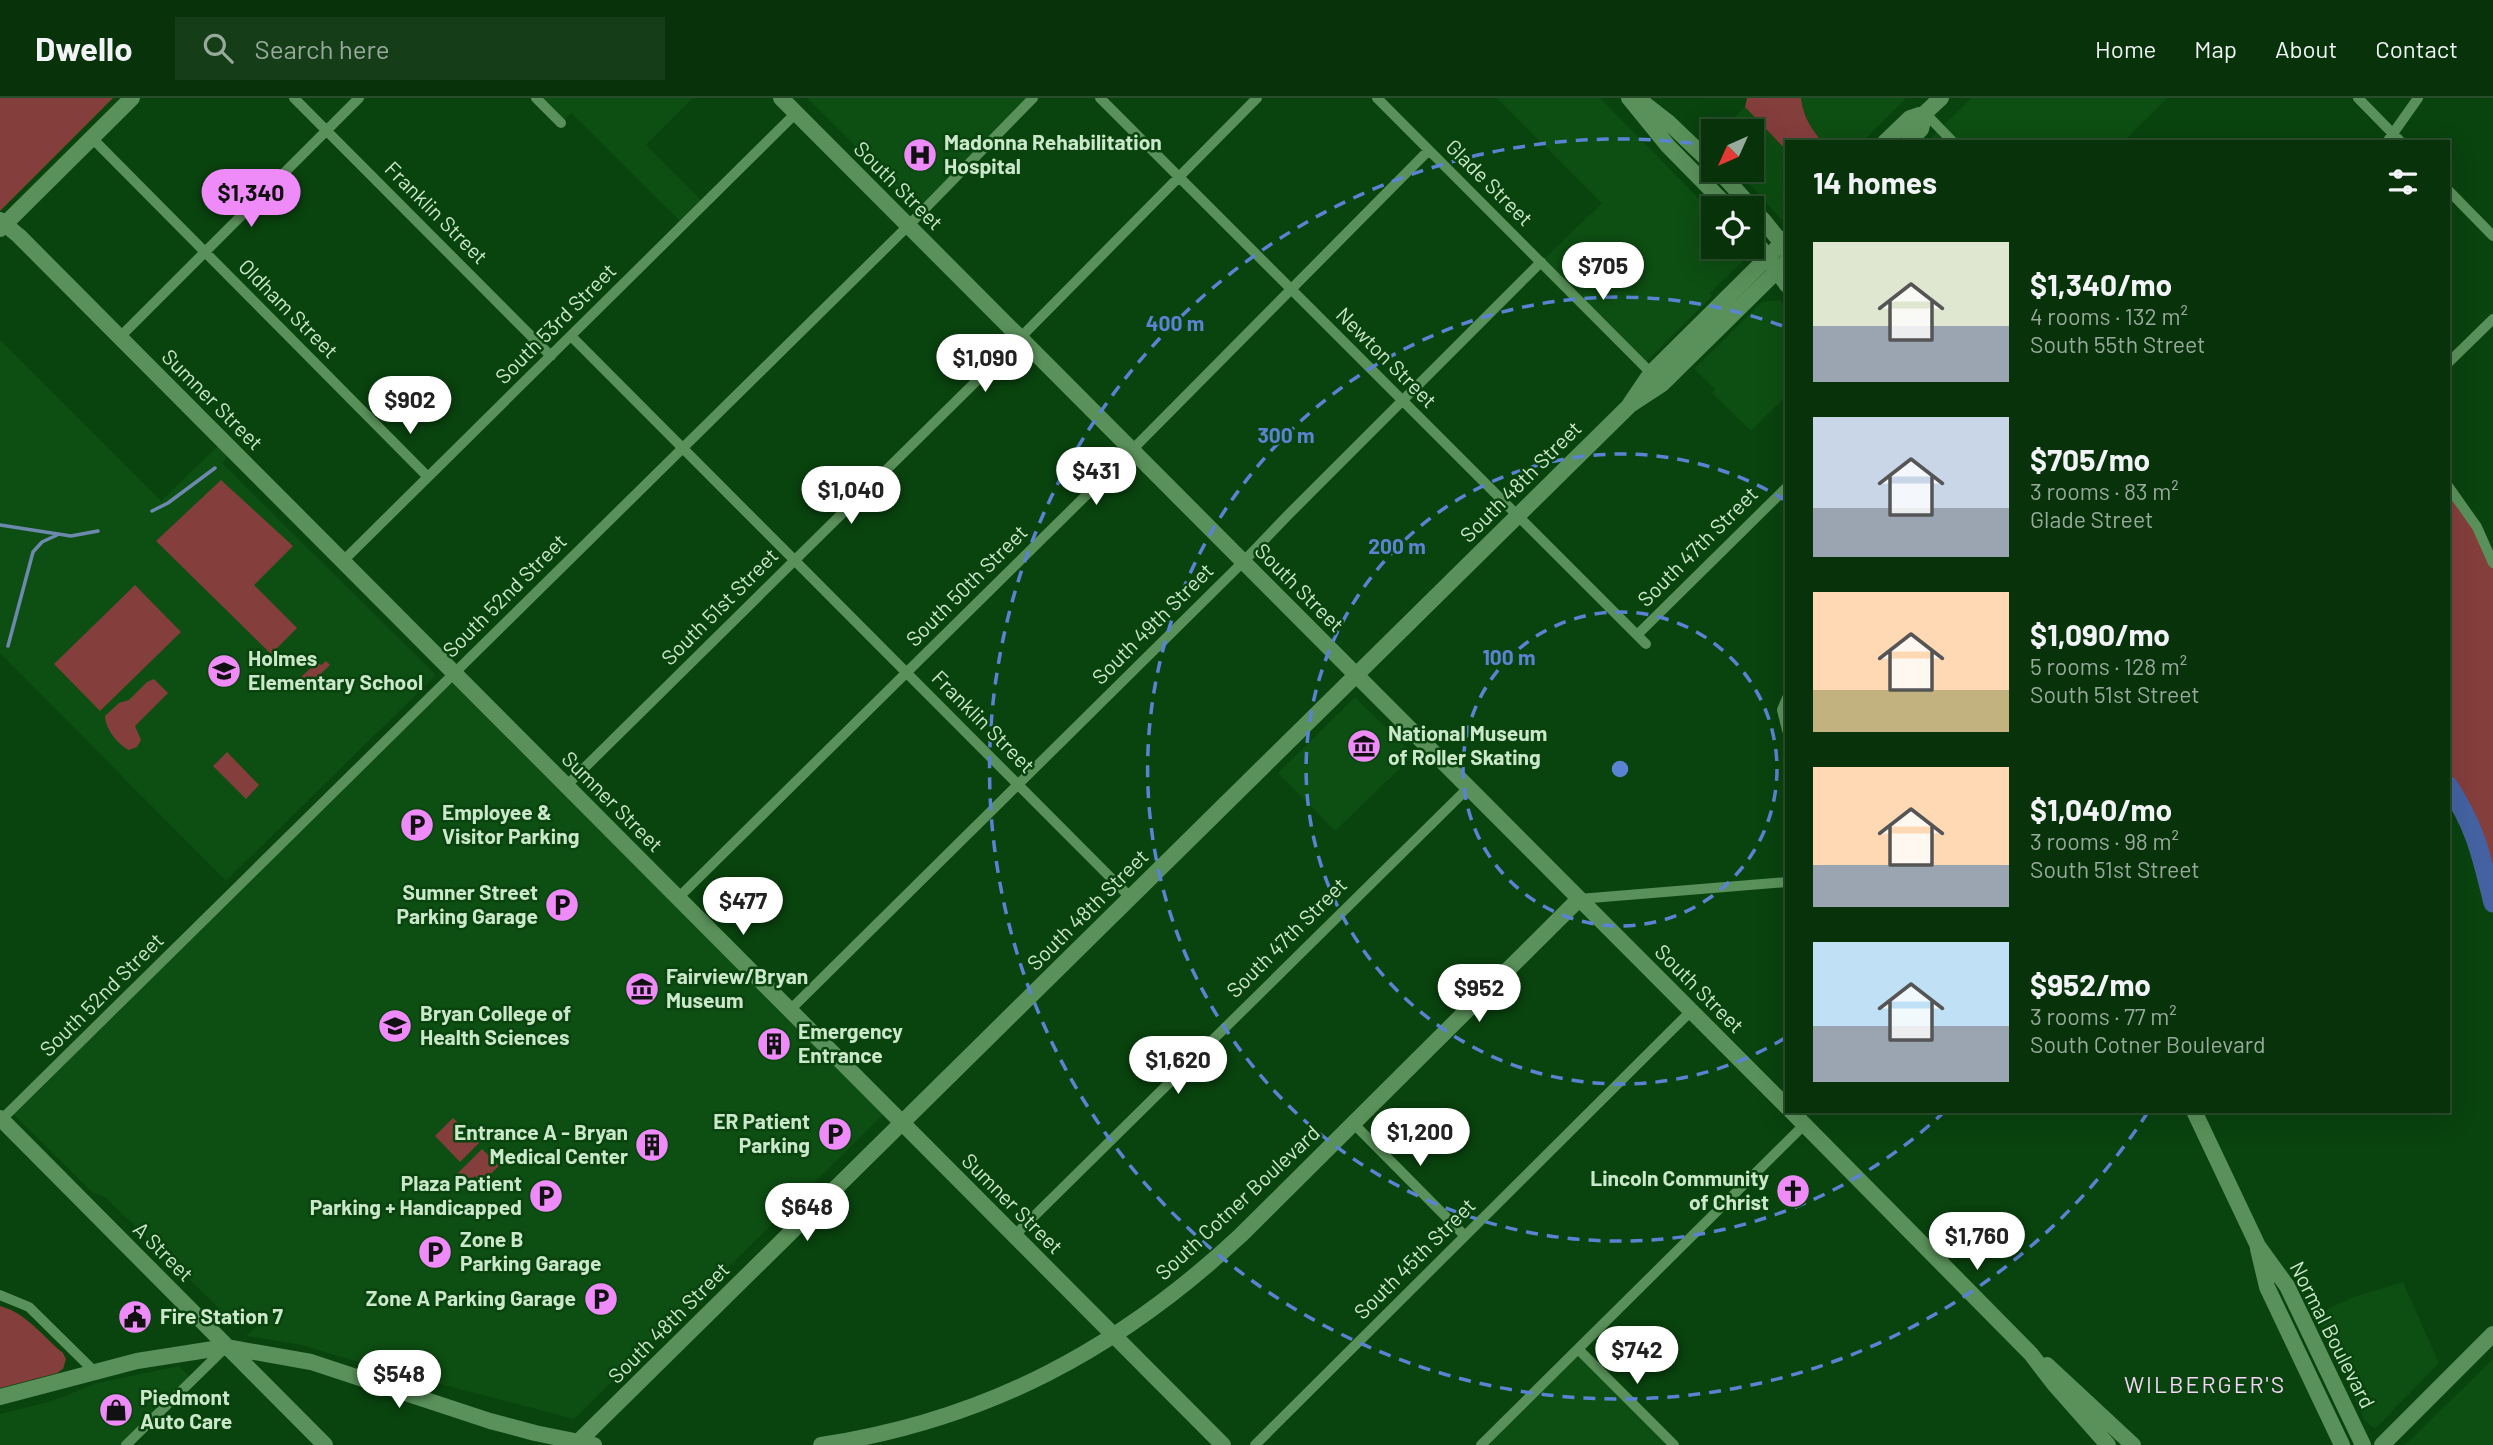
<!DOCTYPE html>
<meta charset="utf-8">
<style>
body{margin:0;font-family:Barlow,sans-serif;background:#153e18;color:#f1f3f6;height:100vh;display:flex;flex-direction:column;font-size:26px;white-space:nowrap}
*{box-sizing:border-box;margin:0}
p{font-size:23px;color:#98aa9c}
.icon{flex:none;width:38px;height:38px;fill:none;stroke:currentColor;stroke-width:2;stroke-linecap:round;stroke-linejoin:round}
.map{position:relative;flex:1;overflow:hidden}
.panel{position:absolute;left:1785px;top:42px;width:665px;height:973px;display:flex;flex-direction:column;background:#07320a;border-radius:0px;box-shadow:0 7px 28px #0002,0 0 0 2px #284d2b}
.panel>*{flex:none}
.needle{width:46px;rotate:225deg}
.fabs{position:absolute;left:1701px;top:21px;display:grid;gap:14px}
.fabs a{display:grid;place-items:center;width:63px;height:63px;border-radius:0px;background:#07320a;box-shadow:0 7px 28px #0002,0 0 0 2px #284d2b;font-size:35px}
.price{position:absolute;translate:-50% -60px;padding:0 16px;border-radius:24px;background:#fff;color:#222;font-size:23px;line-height:46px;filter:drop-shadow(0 2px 4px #0008)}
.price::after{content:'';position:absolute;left:50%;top:42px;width:21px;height:16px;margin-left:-10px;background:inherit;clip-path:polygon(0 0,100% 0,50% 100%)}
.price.selected{background:#ee8bf8;color:#111}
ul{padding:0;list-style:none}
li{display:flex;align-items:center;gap:21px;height:175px;padding:0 28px}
li span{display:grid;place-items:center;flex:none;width:196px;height:140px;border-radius:0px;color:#555}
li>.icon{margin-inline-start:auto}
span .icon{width:84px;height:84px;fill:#fffc;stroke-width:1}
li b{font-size:30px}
h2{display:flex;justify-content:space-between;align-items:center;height:84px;padding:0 28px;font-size:30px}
header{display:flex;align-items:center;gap:42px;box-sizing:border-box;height:98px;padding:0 35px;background:#07320a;border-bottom:2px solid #284d2b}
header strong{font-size:33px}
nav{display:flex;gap:38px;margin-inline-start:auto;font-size:24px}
.search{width:490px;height:63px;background:#153e18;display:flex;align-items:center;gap:18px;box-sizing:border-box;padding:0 24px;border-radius:0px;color:#98aa9c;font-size:26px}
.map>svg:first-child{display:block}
.built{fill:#0d4e12}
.green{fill:#843e3c}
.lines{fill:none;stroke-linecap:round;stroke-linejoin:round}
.stream{stroke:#6d8aae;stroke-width:3.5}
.river{stroke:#4462a1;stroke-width:19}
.street{stroke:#5a915a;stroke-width:10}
.secondary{stroke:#5a915a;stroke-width:16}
.ring{fill:none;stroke:#5a84d3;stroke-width:3.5;stroke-dasharray:12 9}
.labels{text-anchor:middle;stroke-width:5;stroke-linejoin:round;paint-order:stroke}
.poi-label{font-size:21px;font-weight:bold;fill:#cce8cb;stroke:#09430e;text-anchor:start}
.street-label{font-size:21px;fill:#cce8cb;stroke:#09430e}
.neighbourhood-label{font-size:23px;letter-spacing:2px;fill:#f5d4f8;stroke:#09430e}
.centre{fill:#5a84d3;stroke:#09430e;stroke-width:3.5}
.ring-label{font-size:21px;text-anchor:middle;font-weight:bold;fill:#5a84d3;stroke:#09430e;stroke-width:5;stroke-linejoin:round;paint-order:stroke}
</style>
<header>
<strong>Dwello</strong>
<div class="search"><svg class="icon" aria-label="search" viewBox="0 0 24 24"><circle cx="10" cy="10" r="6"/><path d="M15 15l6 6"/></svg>Search here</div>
<nav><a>Home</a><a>Map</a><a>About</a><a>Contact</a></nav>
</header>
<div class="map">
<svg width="2493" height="1347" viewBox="0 0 2493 1347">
<rect width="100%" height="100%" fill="#09430e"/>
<path class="built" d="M536,0H693L646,47L705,106L684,127L571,15L561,25Z
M807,0H1033L921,115Z
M1497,0H1600L1713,115V149H1741L1749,157L1710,195L1712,198L1643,267L1541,164L1602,105Z
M1801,0H1906L1862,44H1822L1811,29L1803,12Z
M1971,0H2167L2123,44H1927Z
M1745,9L1787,53V122L1781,121L1737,72H1752V33H1720Z
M1780,202L1787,214V297L1751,333L1712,295L1715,291L1694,271L1762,204Z
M0,242L161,403L223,343L233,353L222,365L436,577L226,783L0,555Z
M454,575L889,1011L574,1321L371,1268L302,1247L246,1238L258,1227L245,1219H223L222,1213L105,1099L93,1095L11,1014Z
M1355,599L1414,657L1335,733L1278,675Z
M2403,1184L2439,1265L2377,1329L2374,1330L2365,1323L2315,1217L2351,1200Z
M1578,1251L1674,1347H1481Z
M2493,1261V1347H2405Z
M179,1268L192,1281L126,1347H0V1316L52,1303L97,1285Z"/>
<path class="green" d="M0,0H113L0,113Z
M1747,0H1801C1803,18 1811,30 1822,44H1787V53L1745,9Z
M221,382L293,448L254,487L297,530L271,556L156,443Z
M2448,388L2493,465V775L2482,787L2471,733L2448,666Z
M135,487L181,534L100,613L54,566Z
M326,563L330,567L308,588L300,580L317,564L321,567Z
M154,581L168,595L135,628L141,642L137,649L129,652C118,647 105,630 105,618L119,605L129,602L147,584Z
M227,654L259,687L246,701L213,668Z
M453,1020L479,1045L460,1064L435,1038Z
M482,1051L499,1068L482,1084L475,1078L464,1089L454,1079Z
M0,1208C28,1216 42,1238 63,1255L66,1261L63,1271L57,1275L0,1290Z"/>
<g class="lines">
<path class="stream" d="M152,413L168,405L215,370
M0,427L71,438L98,433
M8,548L33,454L42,444L57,437"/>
<path class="river" d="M2448,687C2476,730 2481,757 2493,805"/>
<path class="street" d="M294,0L551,258
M536,0L561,25
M1100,0L1646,546
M1377,0L1654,278
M2358,0L2401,44
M1925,15L1953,44
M92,40L428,379
M2387,44L2418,0
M2448,92L2493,138
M571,238L1130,799
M120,239L359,0
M2448,265L2493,221
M2448,388L2477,429L2493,465
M343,463L796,15
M1637,537L1787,389
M1787,600L1782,612L1787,632
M566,688L1020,240L1257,0
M678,800L1132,352L1429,52
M1579,801L1787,784
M790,912L1243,464L1288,417L1541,164
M0,1023L908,128L1033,0
M1353,1025L1465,1138
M1014,1138L1468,690
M0,1197L29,1209L94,1273
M1578,1251L1674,1347
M126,1347L224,1251
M1255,1347L1691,913
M1481,1347L1804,1027"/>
<path class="secondary" d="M781,0L1787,1009
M1629,0L1668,48L1729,110
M1637,0L1668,24L1713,67
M1885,44L1910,20L1925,15
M1908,44L1921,31L1925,15L1941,0
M1718,72L1764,123L1787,152
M0,122L19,138L1223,1347
M0,131L132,0
M1752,138L1787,187
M1630,306L1651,275L1787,140
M1791,1013L2031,1256L2054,1286L2108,1347
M2194,1013L2258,1148L2287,1188L2363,1347
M0,1020L325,1347
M2258,1151L2267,1189L2342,1347
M2047,1267L2133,1347
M0,1299L137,1263L226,1249L311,1264L490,1323L535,1335L594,1347
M575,1347L1630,307L1662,286L1787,163
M821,1347C987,1322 1119,1251 1241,1137L1579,801
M2382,1347L2493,1236"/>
</g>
<g class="ring">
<circle cx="1620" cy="671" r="157"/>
<path d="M1785 940A315 315 0 1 1 1785 402"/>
<path d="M1945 1013A472 472 0 1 1 1785 229"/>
<path d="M2148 1014A630 630 0 1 1 1713 48"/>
</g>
<defs>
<g id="hospital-disc" transform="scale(1.75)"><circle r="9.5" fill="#ee8bf8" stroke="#09430e"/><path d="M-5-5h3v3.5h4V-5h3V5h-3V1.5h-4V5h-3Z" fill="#111"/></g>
<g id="school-disc" transform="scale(1.75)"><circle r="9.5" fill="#ee8bf8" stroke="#09430e"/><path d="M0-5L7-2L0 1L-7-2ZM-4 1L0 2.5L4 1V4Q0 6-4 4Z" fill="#111"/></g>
<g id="museum-disc" transform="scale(1.75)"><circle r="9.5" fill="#ee8bf8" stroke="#09430e"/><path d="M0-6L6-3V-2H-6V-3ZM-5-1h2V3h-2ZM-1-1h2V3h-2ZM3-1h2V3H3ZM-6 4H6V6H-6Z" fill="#111"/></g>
<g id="parking-disc" transform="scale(1.75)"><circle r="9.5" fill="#ee8bf8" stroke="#09430e"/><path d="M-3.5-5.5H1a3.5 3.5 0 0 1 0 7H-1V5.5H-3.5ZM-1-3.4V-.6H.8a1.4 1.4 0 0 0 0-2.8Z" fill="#111"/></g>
<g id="university-disc" transform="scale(1.75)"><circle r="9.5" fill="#ee8bf8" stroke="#09430e"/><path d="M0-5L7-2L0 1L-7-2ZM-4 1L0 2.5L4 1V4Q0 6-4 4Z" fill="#111"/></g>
<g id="building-disc" transform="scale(1.75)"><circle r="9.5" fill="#ee8bf8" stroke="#09430e"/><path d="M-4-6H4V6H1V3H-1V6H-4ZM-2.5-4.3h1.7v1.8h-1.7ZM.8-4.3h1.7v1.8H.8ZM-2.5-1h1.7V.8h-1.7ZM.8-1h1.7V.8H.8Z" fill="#111"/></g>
<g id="church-disc" transform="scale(1.75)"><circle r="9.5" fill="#ee8bf8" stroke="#09430e"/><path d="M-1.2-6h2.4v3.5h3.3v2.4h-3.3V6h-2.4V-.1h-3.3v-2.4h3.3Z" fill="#111"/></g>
<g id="civic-disc" transform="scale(1.75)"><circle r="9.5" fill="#ee8bf8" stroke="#09430e"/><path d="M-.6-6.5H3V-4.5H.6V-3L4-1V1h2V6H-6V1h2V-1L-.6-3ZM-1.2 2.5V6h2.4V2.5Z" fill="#111"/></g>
<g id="shop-disc" transform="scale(1.75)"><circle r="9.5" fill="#ee8bf8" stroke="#09430e"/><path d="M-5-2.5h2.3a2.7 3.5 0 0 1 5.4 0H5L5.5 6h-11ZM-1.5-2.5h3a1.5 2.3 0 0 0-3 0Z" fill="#111"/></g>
</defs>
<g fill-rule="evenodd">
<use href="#hospital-disc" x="920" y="57"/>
<use href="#school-disc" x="224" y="573"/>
<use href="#museum-disc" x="1364" y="648"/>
<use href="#parking-disc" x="417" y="727"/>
<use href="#parking-disc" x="562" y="807"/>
<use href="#museum-disc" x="642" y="891"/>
<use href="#university-disc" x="395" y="928"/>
<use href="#building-disc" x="774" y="946"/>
<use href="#parking-disc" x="835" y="1036"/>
<use href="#building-disc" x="652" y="1047"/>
<use href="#church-disc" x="1793" y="1093"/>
<use href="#parking-disc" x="546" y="1098"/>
<use href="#parking-disc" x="435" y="1154"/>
<use href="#parking-disc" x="601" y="1201"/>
<use href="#civic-disc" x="135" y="1219"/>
<use href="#shop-disc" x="116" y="1312"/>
</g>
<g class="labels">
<g class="poi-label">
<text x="944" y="52">Madonna Rehabilitation<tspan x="944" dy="24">Hospital</tspan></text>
<text x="248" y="568">Holmes<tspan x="248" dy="24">Elementary School</tspan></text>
<text x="1388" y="643">National Museum<tspan x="1388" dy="24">of Roller Skating</tspan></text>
<text x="442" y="722">Employee &amp;<tspan x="442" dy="24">Visitor Parking</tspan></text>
<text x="538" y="802" text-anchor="end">Sumner Street<tspan x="538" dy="24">Parking Garage</tspan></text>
<text x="666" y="886">Fairview/Bryan<tspan x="666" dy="24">Museum</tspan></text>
<text x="420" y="923">Bryan College of<tspan x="420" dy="24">Health Sciences</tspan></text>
<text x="798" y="941">Emergency<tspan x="798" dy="24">Entrance</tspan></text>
<text x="810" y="1031" text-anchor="end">ER Patient<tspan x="810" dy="24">Parking</tspan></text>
<text x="628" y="1042" text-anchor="end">Entrance A - Bryan<tspan x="628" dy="24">Medical Center</tspan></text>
<text x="1769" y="1088" text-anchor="end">Lincoln Community<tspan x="1769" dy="24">of Christ</tspan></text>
<text x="522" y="1093" text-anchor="end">Plaza Patient<tspan x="522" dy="24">Parking + Handicapped</tspan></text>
<text x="460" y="1149">Zone B<tspan x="460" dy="24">Parking Garage</tspan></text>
<text x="576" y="1208" text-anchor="end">Zone A Parking Garage</text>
<text x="160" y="1226">Fire Station 7</text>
<text x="140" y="1307">Piedmont<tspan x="140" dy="24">Auto Care</tspan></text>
</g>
<g class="street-label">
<text transform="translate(1489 85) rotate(45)" y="7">Glade Street</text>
<text transform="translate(898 88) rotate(45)" y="7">South Street</text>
<text transform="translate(436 115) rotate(45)" y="7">Franklin Street</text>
<text transform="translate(288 211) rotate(45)" y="7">Oldham Street</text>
<text transform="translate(556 226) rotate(-45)" y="7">South 53rd Street</text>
<text transform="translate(1386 260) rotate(45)" y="7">Newton Street</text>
<text transform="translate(212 302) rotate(45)" y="7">Sumner Street</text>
<text transform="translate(1521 384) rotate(-45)" y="7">South 48th Street</text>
<text transform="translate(1698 449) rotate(-45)" y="7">South 47th Street</text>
<text transform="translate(967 488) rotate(-45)" y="7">South 50th Street</text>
<text transform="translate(1299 490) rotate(45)" y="7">South Street</text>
<text transform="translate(505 498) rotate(-45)" y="7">South 52nd Street</text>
<text transform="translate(720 509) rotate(-45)" y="7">South 51st Street</text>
<text transform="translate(1153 526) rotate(-45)" y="7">South 49th Street</text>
<text transform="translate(983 624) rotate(45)" y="7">Franklin Street</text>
<text transform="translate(612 704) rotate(45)" y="7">Sumner Street</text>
<text transform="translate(1088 812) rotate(-45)" y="7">South 48th Street</text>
<text transform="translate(1287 840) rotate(-45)" y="7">South 47th Street</text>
<text transform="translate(1699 891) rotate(45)" y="7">South Street</text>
<text transform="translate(102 897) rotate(-45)" y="7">South 52nd Street</text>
<text transform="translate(1238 1105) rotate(-43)" y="7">South Cotner Boulevard</text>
<text transform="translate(1012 1106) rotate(45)" y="7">Sumner Street</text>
<text transform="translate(163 1154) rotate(45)" y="7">A Street</text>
<text transform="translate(1415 1161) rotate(-45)" y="7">South 45th Street</text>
<text transform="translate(669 1225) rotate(-45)" y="7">South 48th Street</text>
<text transform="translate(2332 1237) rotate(63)" y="7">Normal Boulevard</text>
</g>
<g class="neighbourhood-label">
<text x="2205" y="1295">WILBERGER'S</text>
</g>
</g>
<circle cx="1620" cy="671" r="10" class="centre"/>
<g class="ring-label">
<text x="1175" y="233">400 m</text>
<text x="1286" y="345">300 m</text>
<text x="1397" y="456">200 m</text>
<text x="1509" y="567">100 m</text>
</g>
</svg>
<div class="fabs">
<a><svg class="needle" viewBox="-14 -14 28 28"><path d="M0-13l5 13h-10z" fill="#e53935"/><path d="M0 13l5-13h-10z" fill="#98aa9c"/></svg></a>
<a><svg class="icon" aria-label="locate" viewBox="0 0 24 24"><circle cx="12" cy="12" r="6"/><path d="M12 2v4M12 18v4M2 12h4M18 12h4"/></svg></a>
</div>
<b class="price selected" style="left:251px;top:131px">$1,340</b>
<b class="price" style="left:1603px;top:204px">$705</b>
<b class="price" style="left:985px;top:296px">$1,090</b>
<b class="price" style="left:410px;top:338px">$902</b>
<b class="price" style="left:1096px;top:409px">$431</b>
<b class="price" style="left:851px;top:428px">$1,040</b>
<b class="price" style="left:743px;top:839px">$477</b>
<b class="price" style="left:1479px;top:926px">$952</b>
<b class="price" style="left:1178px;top:998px">$1,620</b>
<b class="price" style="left:1420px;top:1070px">$1,200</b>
<b class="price" style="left:807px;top:1145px">$648</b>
<b class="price" style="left:1977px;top:1174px">$1,760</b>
<b class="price" style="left:1637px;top:1288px">$742</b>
<b class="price" style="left:399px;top:1312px">$548</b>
<section class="panel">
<h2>14 homes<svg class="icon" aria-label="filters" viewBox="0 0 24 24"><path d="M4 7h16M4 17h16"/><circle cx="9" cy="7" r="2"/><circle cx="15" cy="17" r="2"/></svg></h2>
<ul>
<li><span style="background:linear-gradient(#dfe7d0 60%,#9aa5b1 0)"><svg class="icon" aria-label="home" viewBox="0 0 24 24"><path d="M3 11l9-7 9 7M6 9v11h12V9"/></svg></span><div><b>$1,340/mo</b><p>4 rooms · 132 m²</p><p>South 55th Street</p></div></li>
<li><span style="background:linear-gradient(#c9d6e8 65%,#9aa5b1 0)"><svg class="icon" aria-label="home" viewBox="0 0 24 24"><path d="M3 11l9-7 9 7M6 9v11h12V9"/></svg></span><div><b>$705/mo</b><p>3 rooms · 83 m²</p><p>Glade Street</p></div></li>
<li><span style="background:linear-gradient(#ffd9b3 70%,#c2b280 0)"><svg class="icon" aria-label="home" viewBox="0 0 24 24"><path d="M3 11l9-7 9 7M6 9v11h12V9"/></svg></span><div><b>$1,090/mo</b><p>5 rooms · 128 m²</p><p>South 51st Street</p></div></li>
<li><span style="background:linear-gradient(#ffd9b3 70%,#9aa5b1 0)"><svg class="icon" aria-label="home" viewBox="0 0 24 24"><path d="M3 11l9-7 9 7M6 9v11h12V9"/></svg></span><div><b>$1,040/mo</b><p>3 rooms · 98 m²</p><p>South 51st Street</p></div></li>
<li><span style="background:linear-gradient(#bfe0f5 60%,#9aa5b1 0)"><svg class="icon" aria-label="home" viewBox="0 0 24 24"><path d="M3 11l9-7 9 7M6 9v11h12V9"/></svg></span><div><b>$952/mo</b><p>3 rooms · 77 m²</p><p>South Cotner Boulevard</p></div></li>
</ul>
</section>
</div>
